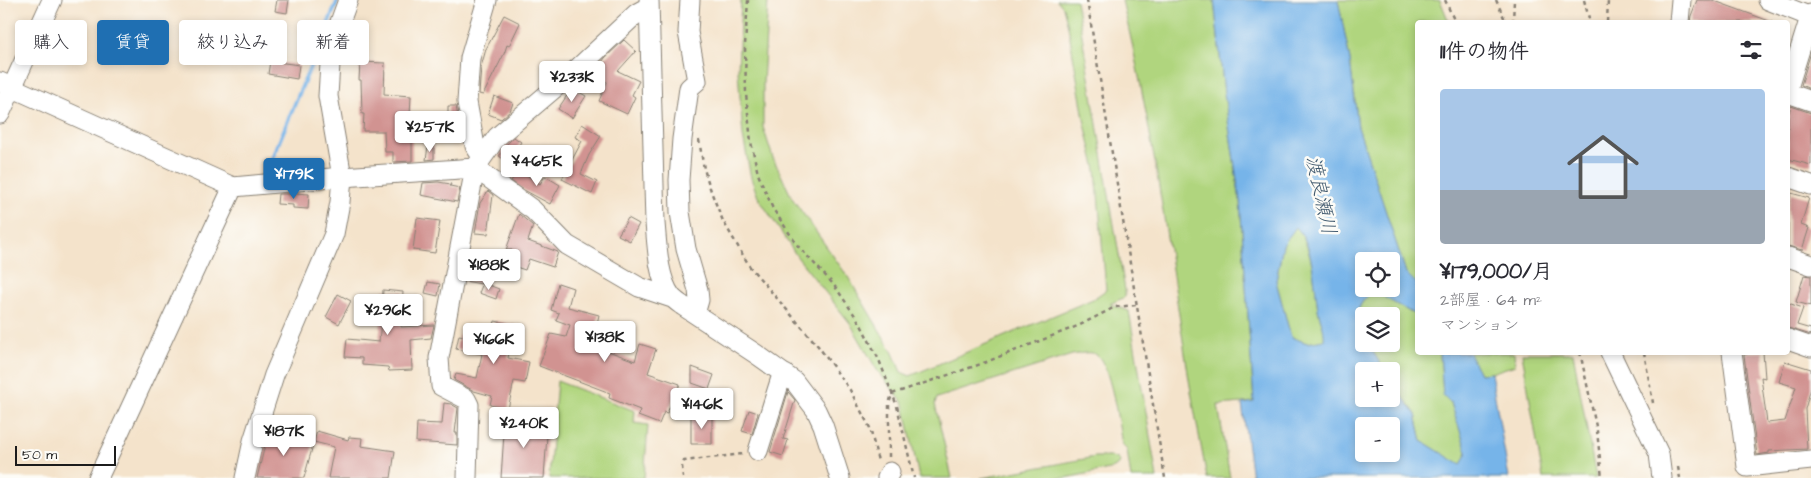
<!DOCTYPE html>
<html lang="ja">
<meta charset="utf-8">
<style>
body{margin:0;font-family:"Architects Daughter","Klee One",sans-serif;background:#f2f2f3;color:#2b2b33;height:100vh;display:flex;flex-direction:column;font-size:19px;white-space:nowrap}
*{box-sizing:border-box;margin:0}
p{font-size:16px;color:#7c7c81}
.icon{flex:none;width:28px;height:28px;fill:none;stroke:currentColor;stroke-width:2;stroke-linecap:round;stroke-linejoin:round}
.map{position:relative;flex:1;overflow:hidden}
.side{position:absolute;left:1415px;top:20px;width:375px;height:335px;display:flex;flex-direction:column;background:#fff;border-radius:5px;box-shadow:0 2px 8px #0003}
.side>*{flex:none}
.hud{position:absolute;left:15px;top:20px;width:475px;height:45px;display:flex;gap:10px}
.controls{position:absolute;left:1355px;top:252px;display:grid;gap:10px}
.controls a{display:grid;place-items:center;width:45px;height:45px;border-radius:5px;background:#fff;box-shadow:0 2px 8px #0003;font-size:25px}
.scale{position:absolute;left:15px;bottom:12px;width:101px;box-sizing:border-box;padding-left:5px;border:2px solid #1c1c1c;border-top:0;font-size:14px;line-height:18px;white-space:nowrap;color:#1c1c1c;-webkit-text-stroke:4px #fdfcf7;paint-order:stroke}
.price{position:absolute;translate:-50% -42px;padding:0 11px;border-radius:5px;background:#fff;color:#222;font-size:16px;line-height:32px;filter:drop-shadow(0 1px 2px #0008)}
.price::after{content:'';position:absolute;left:50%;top:30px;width:15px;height:11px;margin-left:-8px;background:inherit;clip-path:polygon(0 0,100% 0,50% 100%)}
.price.on{background:#1f6fb2;color:#fff}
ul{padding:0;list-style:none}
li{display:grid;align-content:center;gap:10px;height:265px;padding:0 25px}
li span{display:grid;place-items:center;height:155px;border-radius:5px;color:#555}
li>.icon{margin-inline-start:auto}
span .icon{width:90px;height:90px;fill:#fffc;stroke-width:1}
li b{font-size:21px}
h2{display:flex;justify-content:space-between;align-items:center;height:60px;padding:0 25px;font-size:21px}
.chip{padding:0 18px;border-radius:5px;background:#fff;box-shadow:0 2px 8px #0003;font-size:18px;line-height:45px}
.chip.on{background:#1f6fb2;color:#fff}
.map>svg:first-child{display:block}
.green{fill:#b0d57e;stroke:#66784d}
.water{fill:#76b4e9;stroke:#496882;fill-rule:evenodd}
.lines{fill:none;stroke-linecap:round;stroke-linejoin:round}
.stream{stroke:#76b4e9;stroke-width:4}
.building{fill:#d19391}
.minor-casing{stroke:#888074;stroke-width:21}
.path{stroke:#888074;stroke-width:2.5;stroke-dasharray:4 4;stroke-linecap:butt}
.minor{stroke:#fff;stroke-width:19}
.labels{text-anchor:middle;stroke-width:5;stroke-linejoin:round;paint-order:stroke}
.water-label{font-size:20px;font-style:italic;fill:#40596e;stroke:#fdfcf7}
</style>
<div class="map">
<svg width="1811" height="478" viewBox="0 0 1811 478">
<rect width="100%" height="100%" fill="#fdfcf7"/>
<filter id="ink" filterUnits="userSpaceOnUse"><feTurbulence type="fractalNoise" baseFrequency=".02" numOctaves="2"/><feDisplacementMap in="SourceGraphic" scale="10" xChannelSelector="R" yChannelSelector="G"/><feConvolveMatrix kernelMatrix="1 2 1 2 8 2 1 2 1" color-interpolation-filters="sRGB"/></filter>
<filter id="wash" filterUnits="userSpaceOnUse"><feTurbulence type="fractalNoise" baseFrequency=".0096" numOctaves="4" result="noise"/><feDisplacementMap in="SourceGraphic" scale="20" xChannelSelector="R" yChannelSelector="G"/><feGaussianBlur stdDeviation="1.12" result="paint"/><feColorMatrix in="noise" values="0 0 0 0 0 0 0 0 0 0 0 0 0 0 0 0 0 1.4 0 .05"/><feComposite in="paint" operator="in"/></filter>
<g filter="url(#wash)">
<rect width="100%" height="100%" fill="#f4e3cb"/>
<path class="green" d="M741,0H768L763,83V127L773,158L792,198L848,277L893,353L901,372L910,376L1093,299L1106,290L1096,170L1085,124L1068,26L1063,7L1057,0H1076L1125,290V297L1110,304L1129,311L1157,478H1131L1127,450L1122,445C1119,427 1110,360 1095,354C1088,351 1079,354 1072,355L937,398L935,404L952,478H919L904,404L877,370L850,323L798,258L758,197L751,178L743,136L738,71Z
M1122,0H1214L1224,93L1240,201L1254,402L1218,405L1230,478H1207C1199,434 1190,391 1184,347C1166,231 1150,115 1122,0Z
M1338,0H1440L1449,22H1418L1417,284L1406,273L1358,127L1350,60Z
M1296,226C1314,250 1314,281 1318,309C1320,320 1325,329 1325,340L1307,343L1291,337L1276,281L1283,245Z
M1369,295L1382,296L1417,316L1418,352L1440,353L1443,394L1451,403L1467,452L1461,466L1422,441L1416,414L1391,381V371H1385L1368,344H1391V316H1364V337C1354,322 1355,307 1369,295Z
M1469,353H1514L1515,365L1491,373L1480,374Z
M1522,353H1573L1596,478H1543Z
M557,381L635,411L634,423L648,425L644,478H549Z
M1095,457H1112L1118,459L1120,462L1118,465L1114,468L1066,478H981Z"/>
<path class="water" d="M1214,0H1338L1350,60L1358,127L1406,273L1417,284V316L1382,296L1369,295C1358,304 1355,315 1359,328C1361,334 1364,337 1364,344H1368L1385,371H1364V399H1391V381L1416,415L1422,441L1461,465L1467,452L1451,403L1443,395L1440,353H1469L1480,374L1491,373L1509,478H1252L1242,404L1254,402L1240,201L1224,93ZM1296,227C1314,245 1314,284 1318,309C1320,320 1325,329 1324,340L1307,343L1291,337L1276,281L1283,245ZM1364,261H1391V289H1364ZM1364,426H1391V454H1364Z"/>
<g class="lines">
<path class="stream" d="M264,178L338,0"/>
</g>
<g id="blocks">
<path class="building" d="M277,0H289L287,13L275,11Z
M1697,0H1712L1772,22H1690L1691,16Z
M504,15L520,23L509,46L507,45L504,54L483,95L479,94L481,67L486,49Z
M262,37L274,39L273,50L261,49Z
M624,40L636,51L618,71L639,81L632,95L635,97L627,114L599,101L607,82L595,72L605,58Z
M1811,52V85L1810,89L1801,85Z
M270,61L299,65L297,79L268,74Z
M360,62L385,63L384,94L411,96L410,115H448V106H456L460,129L412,130V161L393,162V152H385L384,131H363L364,114H362L361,80H359Z
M572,88L586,96L572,118L558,109Z
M494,96L513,103L510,111L501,119L488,114Z
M1791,106L1811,113V165L1788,159V115Z
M582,124L601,136L589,155L581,174L597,182L592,194L562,179L582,141L575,137Z
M514,137L521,142L508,162L499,156L507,144Z
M428,146H434V159L426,160Z
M519,170L540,184L545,176L560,185L550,204L524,190L511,181Z
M438,182L451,184L450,186L460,188L457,202L421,195L423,183Z
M488,191L493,195L488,234L475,233L480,203Z
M295,193L309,194L308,209L293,208V205L277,204L278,194H294Z
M1791,193L1809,198L1801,225L1809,228L1802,250L1788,246V206Z
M519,214L533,226L528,241L558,252L553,267L529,259L525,270L513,266L516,255L511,253L512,250H506Z
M417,218L440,221L435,253L413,250Z
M628,218L639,224L630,241L618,235Z
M470,256L486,259L481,284L465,281Z
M1804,275L1811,276V306L1796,302Z
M428,282L440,284L438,296L425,293Z
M483,283L499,289L496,299L479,293Z
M558,283L573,288L568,307L599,315L592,345L635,361L640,344L656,349L648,373L680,384L667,413L664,412L659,424L638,416L640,410L609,398L610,393L539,366L551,334L566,337L570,325L556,320L559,313L551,310Z
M383,290L403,292L401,327L434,325L431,338L411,340L412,370L389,371L388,367L362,365V358L345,357L347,339L379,342L381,320L360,318L361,305L382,307Z
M338,294L351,301L339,324L326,317Z
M1788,303L1803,308L1797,325L1811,329V335L1788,328Z
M495,321L515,325L508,358L529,362L525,383L514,381L508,409L490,405L492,396L474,391L454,380L456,374L477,378L482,354L456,349L459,335L490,342Z
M1747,352H1763L1765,378L1761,377L1767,423L1785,421L1796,387L1779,382L1785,361L1811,369V388L1805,409L1807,449L1769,451V453L1757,455L1744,355L1747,354Z
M692,367L714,375L709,389L692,383Z
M788,392L795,400L783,439L788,440L783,456L770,452Z
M444,403L451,404L458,408L455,433H457V445L416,442L417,423L442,424Z
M749,410L758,413L752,434L742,431Z
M691,416H712V444H691Z
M505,418L548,421L544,478H501Z
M270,424L281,426L277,439L313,445L304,478H257Z
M317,431L348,440L349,437L362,438L361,446L395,451L391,478H328L334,447L314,442Z"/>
</g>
</g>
<g filter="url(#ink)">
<use href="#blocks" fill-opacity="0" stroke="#888074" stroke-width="1"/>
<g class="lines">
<g class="minor-casing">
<path id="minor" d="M649,0L655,223C657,245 658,278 671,296C674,300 679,303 683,306L756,354L794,381L816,410L823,425L840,478
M690,0L688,32L697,81L689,88L682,139L679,180L680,212L686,249L698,290L699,300L695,314
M1768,0L1811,17
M1679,22L1681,0
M0,82L233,187L342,177L475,168L533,210L567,245L639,287L672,298
M1788,88L1811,14
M1788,93L1811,101
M0,114L52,0
M482,157L475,146L467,102L470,58L487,0
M1788,177L1811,185
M1788,257L1811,265
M1788,339L1811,347
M1610,352L1659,454L1662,478
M1732,352L1747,467L1811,460
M758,451L780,381L785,374
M98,478L233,187
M245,478L253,441L274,375L334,234L340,202L342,177L328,96L331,47L348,0
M467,478L469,405L466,399L441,386L439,358L475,168L497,137L576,70L637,13L648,7
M887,478L890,472"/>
</g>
<path class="path" d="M748,0L745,45L746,94L751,142L758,174L773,209L798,246L834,285L860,323L879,360L897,406L914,478
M1087,0L1165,478
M1445,0L1455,22
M1496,0L1506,22
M1584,0L1590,22
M1513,22L1514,0
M1607,22L1608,0
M699,140L704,169L712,194L723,221L750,267L818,346L850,390L870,428L878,461
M1580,352L1597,431L1602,478
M1644,352L1653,403
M889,457V404L892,394L981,364L1080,325L1115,307L1136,305
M1678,467L1680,478
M683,478L682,466L684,461L743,454"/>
<use href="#minor" class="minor"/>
</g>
</g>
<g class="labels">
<g class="water-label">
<text transform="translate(1322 195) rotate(78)" y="7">渡良瀬川</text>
</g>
</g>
</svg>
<div class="controls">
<a><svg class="icon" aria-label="locate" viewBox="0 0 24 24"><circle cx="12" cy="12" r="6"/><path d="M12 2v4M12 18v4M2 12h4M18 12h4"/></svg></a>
<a><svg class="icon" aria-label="layers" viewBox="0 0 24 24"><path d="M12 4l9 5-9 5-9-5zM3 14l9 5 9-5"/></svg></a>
<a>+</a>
<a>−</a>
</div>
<div class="scale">50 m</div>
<b class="price" style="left:572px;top:103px">¥233K</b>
<b class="price" style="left:430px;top:153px">¥257K</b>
<b class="price" style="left:537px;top:187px">¥465K</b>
<b class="price on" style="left:294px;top:200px">¥179K</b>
<b class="price" style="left:489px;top:291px">¥188K</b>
<b class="price" style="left:388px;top:336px">¥296K</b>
<b class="price" style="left:605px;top:363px">¥138K</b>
<b class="price" style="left:494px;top:365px">¥166K</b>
<b class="price" style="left:702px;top:430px">¥146K</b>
<b class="price" style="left:524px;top:449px">¥240K</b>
<b class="price" style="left:284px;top:457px">¥187K</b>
<div class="hud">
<a class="chip">購入</a>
<a class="chip on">賃貸</a>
<a class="chip">絞り込み</a>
<a class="chip">新着</a>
</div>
<section class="side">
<h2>11件の物件<svg class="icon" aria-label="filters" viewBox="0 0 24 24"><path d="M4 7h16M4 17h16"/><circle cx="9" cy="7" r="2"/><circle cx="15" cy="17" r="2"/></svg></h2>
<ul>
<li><span style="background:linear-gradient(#a9c7e8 65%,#9aa5b1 0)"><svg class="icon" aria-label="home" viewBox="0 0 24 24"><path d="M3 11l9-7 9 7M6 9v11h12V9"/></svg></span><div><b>¥179,000/月</b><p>2部屋 · 64 m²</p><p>マンション</p></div></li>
</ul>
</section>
</div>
